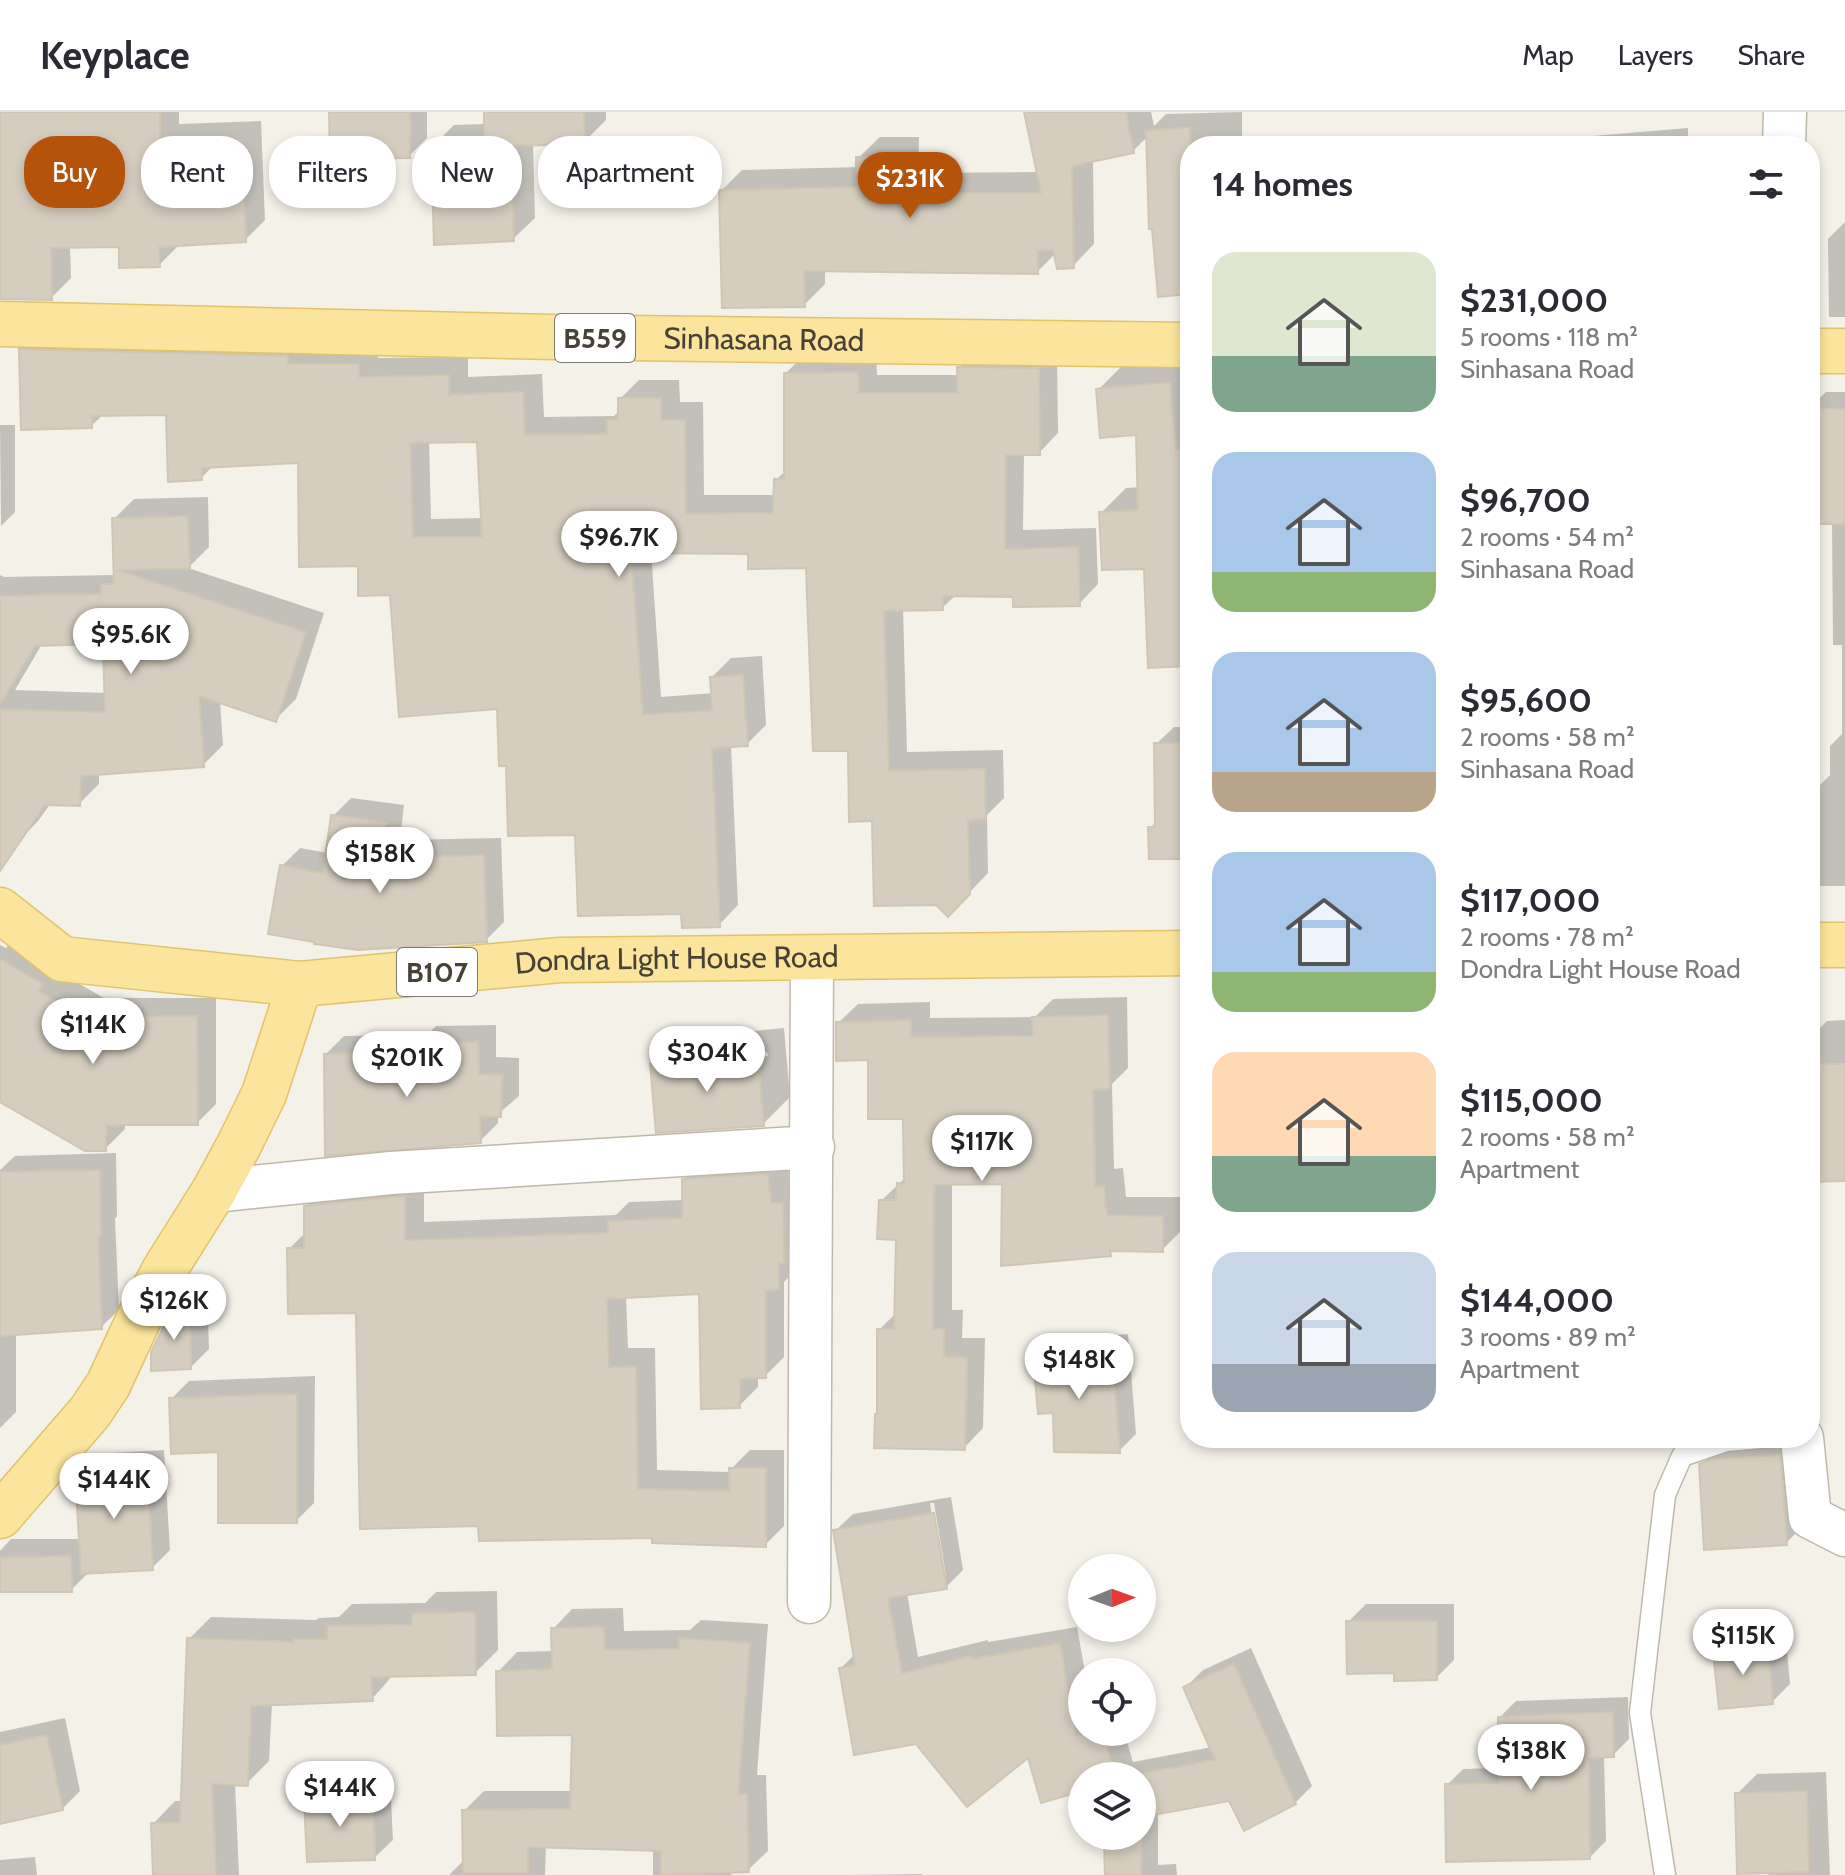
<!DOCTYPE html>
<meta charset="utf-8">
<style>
body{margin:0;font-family:Cabin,sans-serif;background:#f2f2f3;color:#2b2b33;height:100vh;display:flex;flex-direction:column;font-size:30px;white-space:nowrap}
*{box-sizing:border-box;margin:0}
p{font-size:26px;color:#7c7c81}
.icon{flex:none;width:44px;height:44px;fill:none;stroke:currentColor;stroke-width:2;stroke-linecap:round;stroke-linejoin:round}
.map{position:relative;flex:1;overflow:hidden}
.side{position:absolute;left:1180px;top:24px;width:640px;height:1312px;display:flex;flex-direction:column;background:#fff;border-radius:32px;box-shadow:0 4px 12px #0003}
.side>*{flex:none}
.banner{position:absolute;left:24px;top:24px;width:760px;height:72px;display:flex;gap:16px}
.needle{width:52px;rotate:89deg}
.controls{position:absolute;left:1068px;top:1442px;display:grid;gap:16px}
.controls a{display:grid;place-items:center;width:88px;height:88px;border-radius:50%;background:#fff;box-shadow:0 4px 12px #0003;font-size:40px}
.price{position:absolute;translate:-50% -68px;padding:0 18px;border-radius:28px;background:#fff;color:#222;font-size:26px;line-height:52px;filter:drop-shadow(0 2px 4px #0008)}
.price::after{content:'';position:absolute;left:50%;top:48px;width:24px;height:18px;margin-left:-12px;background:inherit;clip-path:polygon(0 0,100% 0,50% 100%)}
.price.current{background:#b45309;color:#fff}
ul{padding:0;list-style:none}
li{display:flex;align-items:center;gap:24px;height:200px;padding:0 32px}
li span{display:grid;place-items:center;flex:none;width:224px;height:160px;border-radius:24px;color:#555}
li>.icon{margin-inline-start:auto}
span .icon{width:96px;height:96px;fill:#fffc;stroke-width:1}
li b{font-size:34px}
h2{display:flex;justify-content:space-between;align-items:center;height:96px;padding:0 32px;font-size:34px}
.tag{padding:0 28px;border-radius:32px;background:#fff;box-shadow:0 4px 12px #0003;font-size:28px;line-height:72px}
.tag.current{background:#b45309;color:#fff}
header{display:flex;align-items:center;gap:48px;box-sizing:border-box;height:112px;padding:0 40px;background:#fff;border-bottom:2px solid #e1e1e2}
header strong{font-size:38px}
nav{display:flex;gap:44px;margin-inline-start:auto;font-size:28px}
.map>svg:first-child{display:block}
.shadow{fill:#0003;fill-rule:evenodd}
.building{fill:#d5cdbf;stroke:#d0c6b2;stroke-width:2;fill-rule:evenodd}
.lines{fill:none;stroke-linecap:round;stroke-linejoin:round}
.lane-casing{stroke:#bfb9ac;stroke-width:23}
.street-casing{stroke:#bfb9ac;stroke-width:45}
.primary-casing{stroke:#e0c36b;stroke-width:47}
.lane{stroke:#fff;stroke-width:20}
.street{stroke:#fff;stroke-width:42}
.primary{stroke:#fbe49b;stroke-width:44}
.labels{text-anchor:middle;stroke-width:7;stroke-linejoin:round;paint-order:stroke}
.shield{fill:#fff;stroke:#7e7b73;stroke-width:2}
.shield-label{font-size:28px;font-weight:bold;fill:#474237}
.street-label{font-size:30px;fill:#474237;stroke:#fff}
</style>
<header>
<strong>Keyplace</strong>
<nav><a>Map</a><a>Layers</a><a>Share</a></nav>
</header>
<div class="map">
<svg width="1845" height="1763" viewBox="0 0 1845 1763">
<rect width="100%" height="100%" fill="#f4f1e9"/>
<path class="shadow" d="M0,0H179V12L261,9L265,108L245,128L179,133L159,153L120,133L70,134L71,166L51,186L0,185Z
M331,0H427V26L409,44Z
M486,0H606V8L584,30L533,31L535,106L513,127L433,34L454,13L486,12Z
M1026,0H1151L1154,14L1166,2L1242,0V34H1190V180L1148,24L1133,39L1093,48L1094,132L1073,154L1055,142L1037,160L825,158V172L804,193L721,79L742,58L858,55V46L880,25H919L918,61L1039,60Z
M1688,16V34H1571L1581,25Z
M1845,110V205H1829L1828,127Z
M41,219L378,233V246L468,245V265L542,262L544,305L614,304L620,298V287L639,268H679L680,290H703L704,383H776V368L786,358V261L805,242H876L877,263H960L959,256L979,237L1057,238L1058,321L1039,341H1024L1023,418L1096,416L1098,472L1079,492L1014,483H956L942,496H903L907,640L1003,638L1004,686L987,703L988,761L967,783L874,707L850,636L808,454L749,440L651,439L661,585L713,581L712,565L731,546L762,544L766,613L747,632L731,633L738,793L719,813L683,800L577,721L508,652L499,595L392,481L359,452L300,349L214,353L201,366L168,301L104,302L91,314L21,238ZM479,328L483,406L431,407L429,329Z
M1190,247V552L1146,455L1101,401L1126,376L1140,375L1138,321L1098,278L1123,253Z
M1826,280H1845V774H1819L1818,675L1830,663V634L1842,622V533H1833L1832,410H1810V295Z
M0,313H15V400L1,414Z
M208,385L209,435L188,456L324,501L296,587L276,607L220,589L223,633L203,653L99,660V672L79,692L51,691L38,709L19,729L0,716V463L4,465L112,463L116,460L114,407L134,387ZM104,530L106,581L15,578L42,532Z
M1174,615H1190V745L1150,716L1157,709L1156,632Z
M351,686L404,693L400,728L501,726L504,810L486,828L282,754L300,736L328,741L333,704Z
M16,826L57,859L104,886H216V992L197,1011H125V1017L105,1037L0,988V833L6,836Z
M1127,885L1128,956L1112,972L1114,1057L1123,1056L1126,1085H1182V1118L1162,1138L1114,1137L1110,1142L1004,1070L952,1071V1198H963L962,1226H985L983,1316L964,1336L879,1301V1218L897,1200L898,1126L881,1089L906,1065L905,1005L870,946L838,911L858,892L930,890V906L1035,905L1053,887Z
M1845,908V1067L1810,1068V1032L1813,1029L1810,926L1827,909Z
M496,913V945L519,946V984L498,1002V1011L480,1029L326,942L344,924L427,923L436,914Z
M784,916L790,985L763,1012L652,953L679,926ZM767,940L768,944L678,952V948Z
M116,1041L117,1104L115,1107L119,1198L101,1215L16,1221V1300L0,1316V1058L15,1044Z
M787,1044L789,1073H802L798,1156L784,1170V1245L765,1264H758V1275L739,1294L701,1180L626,1184L628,1236H655L657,1358L731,1360V1357L750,1338H784V1414L765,1433L480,1412L358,1199L289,1137L306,1120V1095L325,1075L424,1066V1110L616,1103L629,1090L684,1088V1068L704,1049Z
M207,1176L209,1237L191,1255L175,1195L194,1177Z
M1128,1222L1136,1322L1119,1339L1055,1299L1035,1246L1053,1229Z
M315,1264L314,1391L296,1409L171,1287L189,1269Z
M1797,1326L1804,1413L1786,1431L1701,1353L1719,1334L1734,1329Z
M164,1338L170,1438L152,1456L89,1460L71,1478H0V1439L11,1427H81L77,1360L95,1342Z
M951,1385L963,1458L946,1475L907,1481L918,1545L988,1528V1530L1077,1515L1085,1560H1082V1620H1124L1133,1650L1212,1635L1186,1575L1203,1558L1251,1536L1312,1674L1295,1691L1230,1687L1158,1700V1753L1176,1752L1177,1763H1106V1729L1102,1724H1142V1664H1082V1676L1029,1642L916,1630L841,1556L855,1542L835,1419L853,1402ZM930,1391H934L946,1464H942Z
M497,1479L498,1538L475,1561L394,1562L372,1587L272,1592L269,1649L247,1671H235L239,1763H155L153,1712L175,1689H183L189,1527L211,1505L316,1508L319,1506L339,1505L352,1492L425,1491L436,1480Z
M1366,1492H1454V1548L1436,1566L1348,1510Z
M623,1496L624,1519L690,1518L701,1508L768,1512L757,1663H766L768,1739L748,1758L731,1759V1763H653V1736L546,1733L545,1763H449L463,1749L464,1699L484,1679H572L574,1621L498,1560L517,1540L553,1539V1517L572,1497Z
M1785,1517L1790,1572L1772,1590L1715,1540L1733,1522Z
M1628,1585L1629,1627L1613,1643L1604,1644L1606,1729L1590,1745L1447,1673L1463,1657L1501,1656L1500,1605L1516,1589Z
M65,1606L80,1679L62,1697L0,1710V1620Z
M1826,1660L1830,1763H1769L1737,1682L1757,1662Z
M390,1668L393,1728L374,1746L306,1688L324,1670Z
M35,1745L37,1763H0V1748Z
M922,1762V1763H847Z"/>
<path class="building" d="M0,0H160V31L242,28L246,130L159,135L160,155L119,156V135L51,136L52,188L0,187Z
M329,0H410V46L330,47Z
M484,0H584L585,32L512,34L514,129L434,133L431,34L484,32Z
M1024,0H1126L1134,41L1072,54L1074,156L1057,157L1053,138L1038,139V162L804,159L805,195L722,196L719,78L856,75V45H898V81H1041Z
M1190,15V182L1158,185L1152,117H1149L1146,19Z
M19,237L288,244V252H359V265L449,263V283L523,280L525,323L607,322V308H618V286H661V308H685L686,402L773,401L774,367H784V261L858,260V281H958L957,255L1039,256L1040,343H1006L1005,437L1078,435L1080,494L1013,495V485L943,484V498L884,499L889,659L985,657L986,707L968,708L970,782L948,805L936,793L874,794L872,709L849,710L848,639H813L806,456L748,457V442L631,441L643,603L712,598L710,565L743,563L748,634L712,636L720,815L682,816L681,802L578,804L575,723L508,724L506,654H499L497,597L399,605L390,483L358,484V454L299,455L298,351L202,356V368L168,370L166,303L92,304V316L21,318ZM477,330L482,425H413L410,331Z
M1170,270L1176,338H1190V554L1148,556L1144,457L1102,458L1099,400L1138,398L1136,323L1100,326L1096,277Z
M1810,296L1845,297V412H1810Z
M188,404L190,457L117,458L306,520L276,610L199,584L204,655L81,664L80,694L45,693L0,759V597L105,600L103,532L35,534L0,592V484L101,482V472H114L112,406Z
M1154,631H1190V747H1149L1148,715H1155Z
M331,703L387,710L383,746L484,743L487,830L358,838L314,832V830L268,822L280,753L323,761Z
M0,847L43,872L39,879L84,905L197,904L198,1013H106V1039H85L0,990Z
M1108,903L1110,977L1093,978L1095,1075L1104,1074L1107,1103L1163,1104V1140L1110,1139L1111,1144L1001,1154L1002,1072L934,1073L933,1217H944V1245H967L965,1338L874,1336L875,1302H877V1217H894L896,1128L877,1127L879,1088H896L897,1071L904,1072L903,1007H868V948L836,949V910L911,908V925L1033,924L1032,905Z
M478,930L479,962L502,963L501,1005L480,1004L481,1031L325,1044L324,942L416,940V932Z
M758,942L764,1014L656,1021L650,952Z
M1810,952H1845V1069L1810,1070Z
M100,1058L101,1124H98L102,1217L0,1224V1060Z
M768,1062L771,1091H783L784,1151H778L779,1178L766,1179V1266L740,1267V1296L701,1297L699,1182L607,1187L609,1255L636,1254L638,1377L730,1379L729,1356H766V1435L652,1431V1426L479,1429L478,1414L360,1417L356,1201L288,1202L287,1136H304V1094L405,1084V1128L608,1121V1109L682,1106V1067Z
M190,1193L191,1257L151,1259V1240L174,1194Z
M1112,1238L1120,1341L1054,1340L1053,1301L1038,1302L1033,1245Z
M297,1282V1411H218V1340L171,1342L169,1286Z
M1780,1343L1787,1433L1704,1438L1699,1352L1714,1347Z
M147,1356L153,1458L81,1462L75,1360Z
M934,1401L947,1477L888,1486L902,1561L971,1544L972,1547L1060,1531L1076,1624L1090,1620L1092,1627L1104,1623L1115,1664H1082V1679L1041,1691L1028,1646L967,1695L916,1632L854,1643L839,1556L855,1553L833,1418Z
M71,1444L72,1480H0V1445Z
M475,1500L476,1563L371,1565L373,1589L251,1594L248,1674L212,1672L216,1763H153L151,1711L180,1710L187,1526L294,1530V1527H327V1514L412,1513V1501Z
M1346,1509H1437V1568L1394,1569V1561L1347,1562Z
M604,1515L605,1538L679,1537V1526L750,1531L738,1682H747L749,1760L661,1763V1739L528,1735V1761H463L462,1698L570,1697L572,1623L497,1624L496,1559L552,1557L551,1516Z
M1768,1534L1773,1592L1719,1597L1713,1539Z
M1234,1552L1296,1692L1244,1719L1229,1689L1142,1705V1720V1664H1126L1215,1648L1183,1575Z
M1613,1600L1614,1645L1589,1646L1590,1747L1446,1750L1445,1672L1499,1671L1498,1605Z
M47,1623L63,1698L0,1712V1633Z
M1807,1679L1809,1760L1737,1762L1735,1681Z
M373,1685L375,1748L307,1750L304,1687Z
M1100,1724H1142L1141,1763H1105L1104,1731H1100Z"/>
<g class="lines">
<g class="lane-casing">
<path id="lane" d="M1665,1763L1640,1601L1665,1383L1682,1344L1726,1329L1761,1326"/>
</g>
<g class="street-casing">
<path id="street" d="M1784,34L1785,0
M214,1079L391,1061L813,1035
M1802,1326L1810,1405L1845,1423
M809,1490L812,846"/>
</g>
<g class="primary-casing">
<g id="primary">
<path id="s1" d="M0,212L552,225L1190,233"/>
<path d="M1810,239H1845"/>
<path d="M0,798L62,847L300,872"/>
<path d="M1810,833H1845"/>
<path id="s2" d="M0,1404L90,1300L108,1273L143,1198L165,1157L214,1079L239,1033L264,982L300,872L560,848L1190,841"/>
</g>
</g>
<use href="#lane" class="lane"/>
<use href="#street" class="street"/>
<use href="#primary" class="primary"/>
</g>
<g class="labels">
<g class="shield">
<rect x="555" y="202" width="80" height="48" rx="6"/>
<rect x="397" y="836" width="80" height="48" rx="6"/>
</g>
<g class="shield-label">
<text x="595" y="236">B559</text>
<text x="437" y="870">B107</text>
</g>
<g class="street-label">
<text dy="10" stroke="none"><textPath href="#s1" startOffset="764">Sinhasana Road</textPath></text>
<text dy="10" stroke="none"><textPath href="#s2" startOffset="994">Dondra Light House Road</textPath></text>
</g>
</g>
</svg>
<div class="controls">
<a><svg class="needle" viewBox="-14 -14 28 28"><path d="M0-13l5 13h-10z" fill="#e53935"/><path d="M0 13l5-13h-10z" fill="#7c7c81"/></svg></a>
<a><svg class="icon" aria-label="locate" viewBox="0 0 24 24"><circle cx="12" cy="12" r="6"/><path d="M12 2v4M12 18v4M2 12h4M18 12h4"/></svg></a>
<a><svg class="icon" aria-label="layers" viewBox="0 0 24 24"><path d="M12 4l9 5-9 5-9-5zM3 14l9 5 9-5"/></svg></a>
</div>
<b class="price current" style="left:910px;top:108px">$231K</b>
<b class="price" style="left:619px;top:467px">$96.7K</b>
<b class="price" style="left:131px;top:564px">$95.6K</b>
<b class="price" style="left:380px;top:783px">$158K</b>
<b class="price" style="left:93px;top:954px">$114K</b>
<b class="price" style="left:707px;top:982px">$304K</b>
<b class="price" style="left:407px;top:987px">$201K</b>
<b class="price" style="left:982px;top:1071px">$117K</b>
<b class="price" style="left:174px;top:1230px">$126K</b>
<b class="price" style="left:1079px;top:1289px">$148K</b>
<b class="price" style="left:114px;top:1409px">$144K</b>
<b class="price" style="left:1743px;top:1565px">$115K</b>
<b class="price" style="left:1531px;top:1680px">$138K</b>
<b class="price" style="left:340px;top:1717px">$144K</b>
<div class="banner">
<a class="tag current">Buy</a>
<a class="tag">Rent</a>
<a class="tag">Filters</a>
<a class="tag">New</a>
<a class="tag">Apartment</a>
</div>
<section class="side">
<h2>14 homes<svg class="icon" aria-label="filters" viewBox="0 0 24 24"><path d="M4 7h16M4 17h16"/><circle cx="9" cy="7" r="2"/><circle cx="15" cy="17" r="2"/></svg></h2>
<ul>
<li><span style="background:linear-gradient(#dfe7d0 65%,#7fa58c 0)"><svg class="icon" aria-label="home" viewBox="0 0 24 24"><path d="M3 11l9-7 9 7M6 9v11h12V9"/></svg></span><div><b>$231,000</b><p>5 rooms · 118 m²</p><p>Sinhasana Road</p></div></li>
<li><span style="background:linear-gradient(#a9c7e8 75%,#8fb573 0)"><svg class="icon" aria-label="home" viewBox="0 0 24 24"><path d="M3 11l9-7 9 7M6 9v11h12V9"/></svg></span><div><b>$96,700</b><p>2 rooms · 54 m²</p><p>Sinhasana Road</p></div></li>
<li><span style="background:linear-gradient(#a9c7e8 75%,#b9a48a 0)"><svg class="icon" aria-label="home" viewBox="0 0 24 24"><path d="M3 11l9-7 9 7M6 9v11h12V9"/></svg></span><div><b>$95,600</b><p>2 rooms · 58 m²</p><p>Sinhasana Road</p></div></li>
<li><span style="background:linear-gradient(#a9c7e8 75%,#8fb573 0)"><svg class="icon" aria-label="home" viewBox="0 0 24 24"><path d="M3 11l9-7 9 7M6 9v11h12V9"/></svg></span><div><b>$117,000</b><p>2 rooms · 78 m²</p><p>Dondra Light House Road</p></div></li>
<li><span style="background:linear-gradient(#ffd9b3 65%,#7fa58c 0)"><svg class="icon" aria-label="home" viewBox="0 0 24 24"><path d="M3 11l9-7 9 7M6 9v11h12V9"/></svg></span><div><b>$115,000</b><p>2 rooms · 58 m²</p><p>Apartment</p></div></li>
<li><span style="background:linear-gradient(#c9d6e8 70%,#9aa5b1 0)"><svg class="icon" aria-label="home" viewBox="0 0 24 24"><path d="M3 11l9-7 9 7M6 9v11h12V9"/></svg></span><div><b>$144,000</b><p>3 rooms · 89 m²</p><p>Apartment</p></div></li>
</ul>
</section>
</div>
